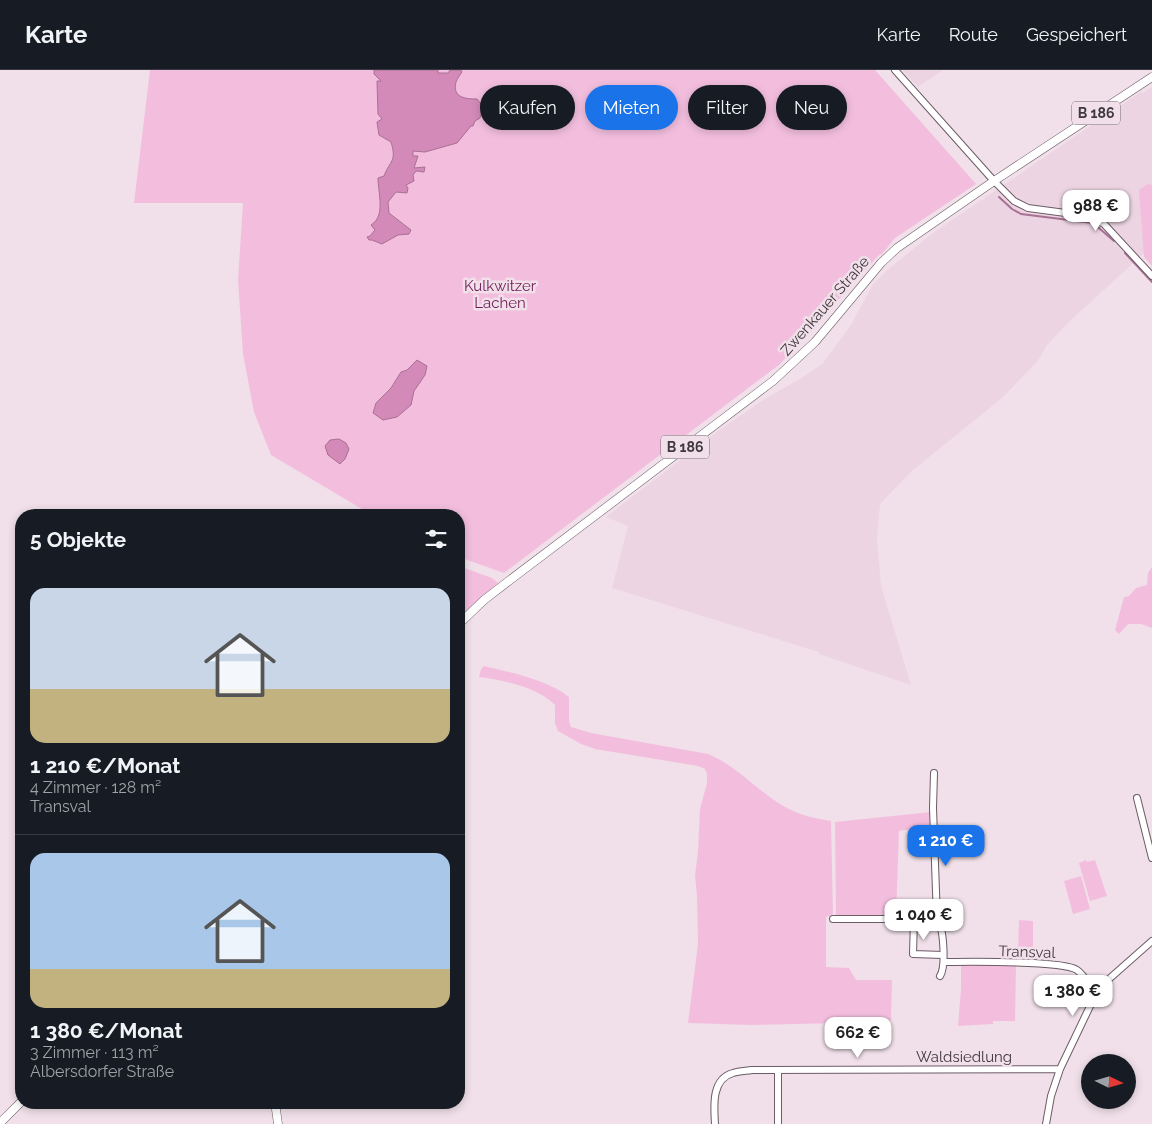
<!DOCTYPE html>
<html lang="de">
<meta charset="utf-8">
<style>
body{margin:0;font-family:Raleway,sans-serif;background:#20242c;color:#f1f3f6;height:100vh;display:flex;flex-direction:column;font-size:19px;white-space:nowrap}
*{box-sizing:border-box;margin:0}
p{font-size:16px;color:#9ea1a6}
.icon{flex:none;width:28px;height:28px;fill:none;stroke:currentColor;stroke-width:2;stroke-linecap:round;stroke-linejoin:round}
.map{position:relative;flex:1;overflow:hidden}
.details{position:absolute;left:15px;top:439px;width:450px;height:600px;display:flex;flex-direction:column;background:#171b24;border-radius:20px;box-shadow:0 2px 8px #0003}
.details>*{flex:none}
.hud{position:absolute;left:480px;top:15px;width:475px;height:45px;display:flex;gap:10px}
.needle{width:32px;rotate:95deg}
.buttons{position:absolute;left:1081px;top:984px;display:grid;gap:10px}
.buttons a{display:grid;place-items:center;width:55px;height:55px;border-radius:50%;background:#171b24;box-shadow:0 2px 8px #0003;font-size:25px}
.price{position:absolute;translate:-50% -42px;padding:0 11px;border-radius:10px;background:#fff;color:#222;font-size:16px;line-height:32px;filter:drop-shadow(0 1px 2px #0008)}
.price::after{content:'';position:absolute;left:50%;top:30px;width:15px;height:11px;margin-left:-8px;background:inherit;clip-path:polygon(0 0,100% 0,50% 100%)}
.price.current{background:#1a73e8;color:#fff}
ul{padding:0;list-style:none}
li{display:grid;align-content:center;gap:10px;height:265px;padding:0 15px}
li+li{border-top:1px solid #363941}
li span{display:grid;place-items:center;height:155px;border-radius:15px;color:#555}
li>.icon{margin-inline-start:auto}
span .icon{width:90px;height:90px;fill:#fffc;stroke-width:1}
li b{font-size:21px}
h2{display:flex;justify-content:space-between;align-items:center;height:60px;padding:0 15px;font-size:21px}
.pill{padding:0 18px;border-radius:22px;background:#171b24;box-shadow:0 2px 8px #0003;font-size:18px;line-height:45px}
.pill.current{background:#1a73e8;color:#fff}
header{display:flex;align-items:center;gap:30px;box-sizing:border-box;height:70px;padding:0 25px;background:#171b24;border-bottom:1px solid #363941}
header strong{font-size:24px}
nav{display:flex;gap:28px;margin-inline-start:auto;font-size:18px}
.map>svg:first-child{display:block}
.built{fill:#ecd4e2}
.green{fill:#f3bede}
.water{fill:#d38ab8;stroke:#a77193}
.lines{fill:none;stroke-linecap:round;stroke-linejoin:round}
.stream{stroke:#a77193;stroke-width:2}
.minor-casing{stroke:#6b5c65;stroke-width:8}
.major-casing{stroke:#6b5c65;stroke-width:9}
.minor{stroke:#fff;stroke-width:6}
.major{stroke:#fff;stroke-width:8}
.labels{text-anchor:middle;stroke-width:5;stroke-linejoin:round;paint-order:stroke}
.shield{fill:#f1e0e9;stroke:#746a70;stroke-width:1}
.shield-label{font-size:14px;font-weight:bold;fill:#3f383c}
.park-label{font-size:15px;fill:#711c58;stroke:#f1e0e9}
.street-label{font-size:15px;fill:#3f383c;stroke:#f1e0e9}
</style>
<header>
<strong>Karte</strong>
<nav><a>Karte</a><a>Route</a><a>Gespeichert</a></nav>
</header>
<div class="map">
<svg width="1152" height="1054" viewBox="0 0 1152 1054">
<rect width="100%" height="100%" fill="#f1e0e9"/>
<path class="built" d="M902,0H943L918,17Z
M1152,17V176L1072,249L1047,275L1037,292L1002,328L913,400L880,434L877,468L881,516L911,615L819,584V582L612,518L628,456L606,447L718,361L766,328L800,309L822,294L851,255L873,214L892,196L933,163L1142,21L1143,23Z"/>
<path class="green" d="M150,0H875L976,114L895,168L882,184L879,185L780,294L504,503L459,487V445H372L271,385L254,342L243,284L238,210L243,133H134Z
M1148,114L1152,115V196L1144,187L1139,120Z
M459,496L492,508L498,513L459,549Z
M1152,497V558L1141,554H1128L1119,564L1115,560L1124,527L1129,526L1136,518L1147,515L1148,503Z
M484,596C512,603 546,609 569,627V651L571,657L591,663L708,684C740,697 762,727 793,741C805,746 818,749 831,751L833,844L826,847V897L849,898L856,910H892L891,950L887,952L752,955L688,953L698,874L697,826L695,805L698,782L700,739L707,713V704L705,699L698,696L595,679L581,674L558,661L555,653V635C538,617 503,610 479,607L481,599Z
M931,742V756L899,761L896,845L836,846L835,752Z
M1086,790L1087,792L1095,790L1107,826L1090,831L1079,793Z
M1081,806L1090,839L1073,844L1064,811Z
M1019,850L1033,851V884H1018Z
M961,894L1016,896L1015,951H993V954L958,956L961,919Z"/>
<path class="water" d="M374,0H438V3H448L450,0H461L462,2C460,5 457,9 456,12C452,28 466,29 477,29L485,39L481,44L480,48L475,51L473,56H471L457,73L425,82L413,81V86H418L414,98L425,97L424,102L416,101L413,105L414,111L406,115L408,118L407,123L396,122L388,132L389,143L411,160L409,164L398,165L382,174L372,170H369L367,167L370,166L375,160L371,155C386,146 378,123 378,108L384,106C390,90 397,92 391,72L379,65L377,52L382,49L378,44L377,11H381L374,4Z
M417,290L427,296L425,305L414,321L411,335L397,347L383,350L373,343L376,333L391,318L401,302L407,300Z
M339,369L346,373L349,379L345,389L340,394L328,385L325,376L330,370Z"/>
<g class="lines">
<path class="stream" d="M999,127L1012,139L1021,144L1093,153L1114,171
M1125,183L1152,212"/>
<g class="minor-casing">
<path id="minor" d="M895,0L994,111L1014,131L1028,138L1088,146L1104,154L1152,206
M934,703L933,738L937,849C944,858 946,897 940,906
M1137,728L1152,788
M914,848L913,884L943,885
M833,849H937
M944,892C967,892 1062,890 1077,900C1084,905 1091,917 1097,924
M715,1054C714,1037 711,1009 733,1003C739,1001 746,1001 752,1000L1060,999
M778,1054V1000
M1046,1054L1051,1026L1060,999L1092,932L1109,909L1152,871"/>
</g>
<g class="major-casing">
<path id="major" d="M459,554L484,530L510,510L773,311L815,272L881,193L897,178L994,111L1152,7
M275,1032L278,1054
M0,1053L21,1032"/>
</g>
<use href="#minor" class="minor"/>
<use href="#major" class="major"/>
</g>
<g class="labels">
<g class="shield">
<rect x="1072" y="31.5" width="48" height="23" rx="4"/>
<rect x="661" y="365.5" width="48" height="23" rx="4"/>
</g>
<g class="shield-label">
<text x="1096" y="48">B 186</text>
<text x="685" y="382">B 186</text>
</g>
<g class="park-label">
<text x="500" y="221">Kulkwitzer<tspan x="500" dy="17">Lachen</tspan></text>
</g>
<g class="street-label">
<text transform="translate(825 236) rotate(-49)" y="5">Zwenkauer Straße</text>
<text transform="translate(1027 882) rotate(2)" y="5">Transval</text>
<text x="964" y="992">Waldsiedlung</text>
</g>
</g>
</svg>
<div class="buttons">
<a><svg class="needle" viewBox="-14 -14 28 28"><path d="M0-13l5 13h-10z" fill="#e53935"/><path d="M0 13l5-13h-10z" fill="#9ea1a6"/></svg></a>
</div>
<b class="price" style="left:1096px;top:162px">988 €</b>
<b class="price current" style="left:946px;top:797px">1 210 €</b>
<b class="price" style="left:924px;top:871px">1 040 €</b>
<b class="price" style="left:1073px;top:947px">1 380 €</b>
<b class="price" style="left:858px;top:989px">662 €</b>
<div class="hud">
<a class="pill">Kaufen</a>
<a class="pill current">Mieten</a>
<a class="pill">Filter</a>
<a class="pill">Neu</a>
</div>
<section class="details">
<h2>5 Objekte<svg class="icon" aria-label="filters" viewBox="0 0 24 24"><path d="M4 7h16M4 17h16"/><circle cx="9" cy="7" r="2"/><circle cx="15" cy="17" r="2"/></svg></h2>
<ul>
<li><span style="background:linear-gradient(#c9d6e8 65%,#c2b280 0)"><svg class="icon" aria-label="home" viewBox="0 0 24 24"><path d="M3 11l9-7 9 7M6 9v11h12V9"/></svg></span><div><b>1 210 €/Monat</b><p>4 Zimmer · 128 m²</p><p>Transval</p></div></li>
<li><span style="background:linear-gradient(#a9c7e8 75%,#c2b280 0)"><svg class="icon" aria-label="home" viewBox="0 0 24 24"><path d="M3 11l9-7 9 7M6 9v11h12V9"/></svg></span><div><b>1 380 €/Monat</b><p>3 Zimmer · 113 m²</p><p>Albersdorfer Straße</p></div></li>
</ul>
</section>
</div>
